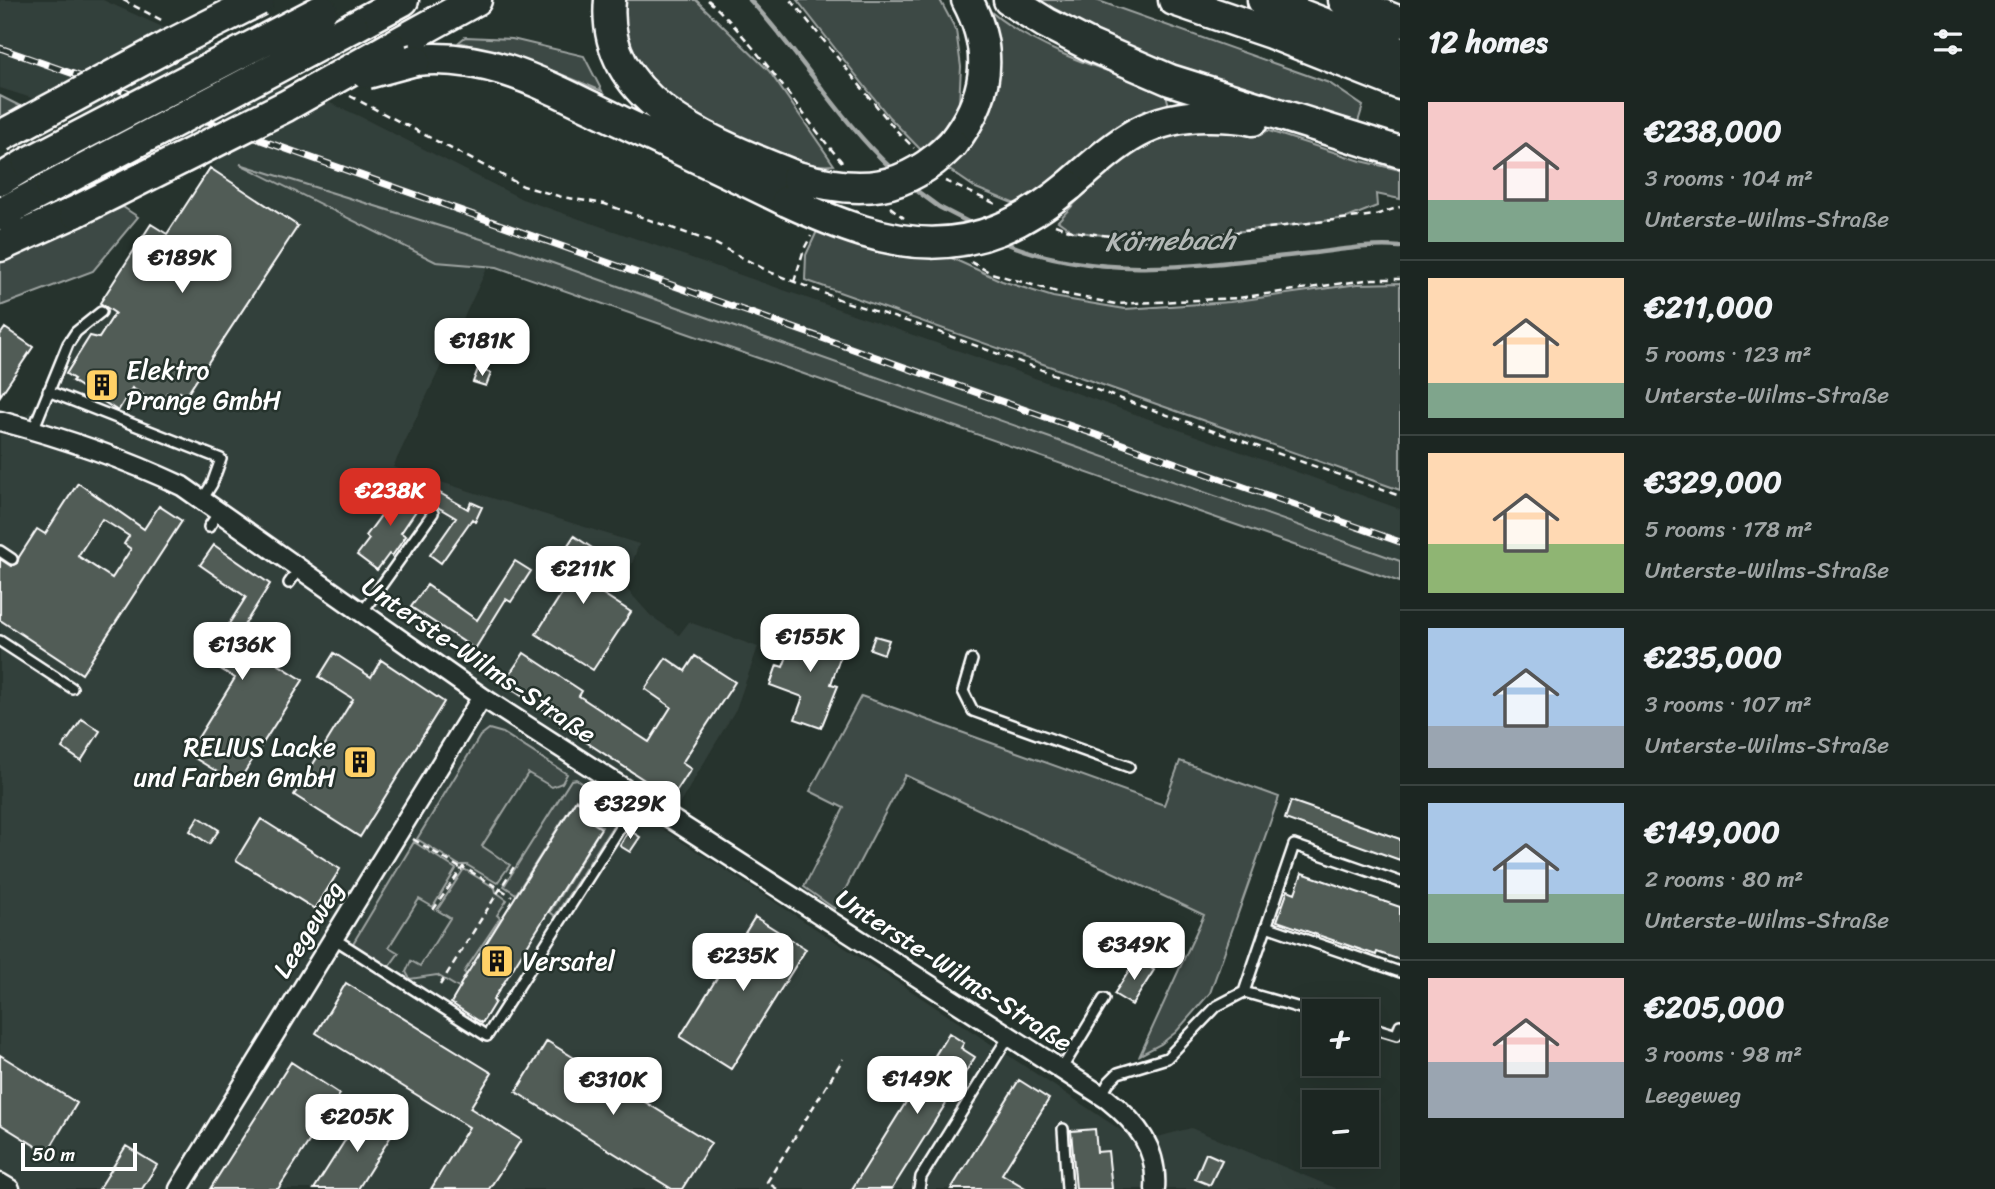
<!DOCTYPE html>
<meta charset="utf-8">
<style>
body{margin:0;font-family:Sriracha,sans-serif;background:#29322f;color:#f1f3f6;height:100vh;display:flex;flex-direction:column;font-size:26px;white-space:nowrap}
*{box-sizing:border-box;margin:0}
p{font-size:23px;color:#a0a5a5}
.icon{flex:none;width:38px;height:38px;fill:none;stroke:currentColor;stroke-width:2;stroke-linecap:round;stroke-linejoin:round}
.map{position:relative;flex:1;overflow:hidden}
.panel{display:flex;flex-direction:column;background:#1c2622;width:595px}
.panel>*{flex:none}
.tools{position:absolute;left:1302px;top:999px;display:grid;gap:14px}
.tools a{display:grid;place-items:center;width:77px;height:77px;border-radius:0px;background:#1c2622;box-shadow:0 7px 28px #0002,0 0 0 2px #3a4340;font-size:35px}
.scale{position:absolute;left:21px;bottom:18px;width:116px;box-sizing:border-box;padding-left:7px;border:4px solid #fff;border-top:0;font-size:19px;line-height:24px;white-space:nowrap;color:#fff;-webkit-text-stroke:5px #26332d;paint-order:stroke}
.price{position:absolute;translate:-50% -60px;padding:0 16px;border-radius:14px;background:#fff;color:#222;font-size:23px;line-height:46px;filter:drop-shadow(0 2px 4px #0008)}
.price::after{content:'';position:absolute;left:50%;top:42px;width:21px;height:16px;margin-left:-10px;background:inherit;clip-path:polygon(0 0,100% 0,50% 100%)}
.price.current{background:#d93025;color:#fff}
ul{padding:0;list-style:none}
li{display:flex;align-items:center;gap:21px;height:175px;padding:0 28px}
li+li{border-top:2px solid #3a4340}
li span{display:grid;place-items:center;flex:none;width:196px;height:140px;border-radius:0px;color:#555}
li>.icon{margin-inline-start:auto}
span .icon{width:84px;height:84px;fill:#fffc;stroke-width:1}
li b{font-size:30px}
h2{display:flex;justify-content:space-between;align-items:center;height:84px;padding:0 28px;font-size:30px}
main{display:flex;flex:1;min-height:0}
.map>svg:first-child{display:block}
.built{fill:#333f3a}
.green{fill:#3e4944;stroke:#9ea4a2;stroke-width:2}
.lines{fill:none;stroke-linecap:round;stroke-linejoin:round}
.stream{stroke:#a4a9a7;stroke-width:4.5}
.building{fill:#515c57;stroke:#fff;stroke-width:2;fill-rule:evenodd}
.service-casing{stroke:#fff;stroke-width:14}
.minor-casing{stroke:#fff;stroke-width:23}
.trunk-casing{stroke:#fff;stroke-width:35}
.path{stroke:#fff;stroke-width:2.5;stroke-dasharray:7 5;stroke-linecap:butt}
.service{stroke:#26332d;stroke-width:9}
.minor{stroke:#26332d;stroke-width:18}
.trunk{stroke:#26332d;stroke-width:30}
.rail-casing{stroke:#fff;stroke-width:7}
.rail{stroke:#26332d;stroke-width:4.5;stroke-dasharray:13;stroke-linecap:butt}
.trunk-bridge-casing{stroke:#fff;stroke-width:35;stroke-linecap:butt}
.trunk-bridge{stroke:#26332d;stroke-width:30}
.labels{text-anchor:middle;stroke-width:5;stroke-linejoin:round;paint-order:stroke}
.poi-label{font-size:26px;fill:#fff;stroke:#26332d;text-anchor:start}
.street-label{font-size:26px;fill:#fff;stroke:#26332d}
.water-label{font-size:28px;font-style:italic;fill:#b3b8b6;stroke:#26332d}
</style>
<main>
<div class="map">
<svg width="1400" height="1189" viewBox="0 0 1400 1189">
<rect width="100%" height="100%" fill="#26332d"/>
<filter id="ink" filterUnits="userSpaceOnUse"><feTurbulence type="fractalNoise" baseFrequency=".0143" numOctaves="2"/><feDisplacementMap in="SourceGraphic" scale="14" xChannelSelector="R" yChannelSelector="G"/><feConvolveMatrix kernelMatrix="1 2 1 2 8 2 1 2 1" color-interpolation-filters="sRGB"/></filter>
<g filter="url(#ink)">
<path class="built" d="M0,0H103L359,116L522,199L962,352L1400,509V561L507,247L293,181L492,258L393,467L639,544L624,586L651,616L679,635L689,622L758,647L736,709L664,830L899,983L1139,1142L1191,1128L1337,1189H0V434L13,437L151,224L167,234L219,158L0,88Z"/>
<path class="green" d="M623,0H696L769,71L834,165C804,168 778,155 751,143C732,134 709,127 692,116C654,91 618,47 623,0Z
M797,0H940L956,30L961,67L959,104L943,129L921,150L889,117Z
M978,0C1024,47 1103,70 1165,90L1169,106L1020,206L976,188L948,169L961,153Z
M1032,0H1096L1329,83L1363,106L1358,122L1203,76L1141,55Z
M465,37L512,39L584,56L602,91L548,69L459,42Z
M0,96L20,106L0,121Z
M1191,126L1237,127L1269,131L1361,161L1400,170V199L1376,194L1377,206L1347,218L1155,242L1072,231L1058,221C1087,190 1117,159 1155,140C1166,134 1179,130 1191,126Z
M240,164L507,247L1400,561V582L497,267L436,262Z
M123,207L138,217L93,271L0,306V258Z
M818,229L947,256L1002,281L1053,297L1125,309L1230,302L1358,284L1400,283V490L805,280L806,255Z
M861,696L1164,805L1180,761L1279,797L1210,993L1176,1032L1161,1044L1140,1055L1204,915L905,775L835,909L804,887L844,808L810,791Z
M489,729L503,733L567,774L562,783L552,787L528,773L482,846L510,865L497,883L467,865H459L417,839L480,736Z
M576,779L623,810L555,916L550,912L602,827L592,820L596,812L576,799L516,894L504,886L571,780Z
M414,842L456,869L433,907L419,899L389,947L399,953L388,968L352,945Z
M464,869L495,888L496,892L507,900L497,915L500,918L464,972L466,974L459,988L437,975L410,979L406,972L411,961L420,966L450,918L437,910Z"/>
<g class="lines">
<path class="stream" d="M750,0C801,54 839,120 893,170
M913,188L939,207L974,225
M1003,242C1097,282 1205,265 1304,254C1335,251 1369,244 1400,247"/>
</g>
<path class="building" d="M210,168L298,226L186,396L180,392L176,398L167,393L159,405L132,388L118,411L72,381L74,379L66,374L90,336L99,338L115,313L100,303L151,224L167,234Z
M5,328L33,347L0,396V335Z
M478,369L491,373L486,386L473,382Z
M78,483L144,529L159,506L182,521L82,674L0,620V559L11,566L17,563L19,557L37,529L45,534ZM102,519L129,536L124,544L131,549L112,578L78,556Z
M404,484L424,499L401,533L406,536L392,556L389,554L377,570L357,555L369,539L366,536Z
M431,488L468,509L471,502L482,507L475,522L472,519L441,563L430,555L456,518L424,499Z
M574,536L615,563L597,590L631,612L593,670L536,634L564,590L546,578Z
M214,545L270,584L236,638L303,680L237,784L188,754L235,678L206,660L246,597L200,565Z
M515,561L531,571L511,602L506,599L475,649L411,607L427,585L477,620Z
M798,626L845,643L831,684L838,686L821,728L795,719L803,697L770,685L777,665L783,667Z
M875,636L889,640L884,654L870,649Z
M334,653L371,677L381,660L444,702L360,837L294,795L353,699L319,677Z
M524,653L582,691L579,696L649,742L671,707L645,689L666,658L685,671L695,656L735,682L682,763L691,769L672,798L560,725L562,722L503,684Z
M82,719L100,731L81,761L62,748Z
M576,800L595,812L590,821L601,828L493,1000L495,1002L482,1023L451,1003L461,986L460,985Z
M1291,801L1400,839V860L1285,819Z
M199,817L219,830L209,844L190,831Z
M261,819L340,869L315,909L236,860Z
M629,830L640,837L630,852L620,846Z
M1302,873L1400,907V960L1377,952L1376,955L1277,921L1288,890L1295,893Z
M755,917L806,949L731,1069L680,1037Z
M1137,959L1154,970L1132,1005L1114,994Z
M346,983L492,1073L470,1108L521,1140L489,1189H431L469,1127L316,1033Z
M949,1033L964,1043L961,1048L975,1057L892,1189H852Z
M547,1041L711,1143L682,1189H672L516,1092Z
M0,1055L77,1103L47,1153L0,1124Z
M291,1062L340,1094L278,1189H210Z
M1019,1080L1049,1099L1002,1174L1027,1189H951Z
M365,1109L396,1128L358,1189H314Z
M1095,1129L1097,1152L1108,1151L1112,1189H1076L1071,1131Z
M126,1146L157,1165L142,1189H99Z
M1206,1153L1222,1160L1210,1185L1195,1179Z"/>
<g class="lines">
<g class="service-casing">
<path id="service" d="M48,391L221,459L212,484L202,500
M33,430L68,344L76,332L101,312
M209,527L219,512
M0,551L12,559
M289,583L299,569
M361,614L433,513
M0,641L72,688
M972,660L963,691L973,711L1129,767
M1266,926L1400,972
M333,938L487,1036L639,798
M1244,992L1294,845L1400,882
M1367,1026L1397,1035L1400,1025
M1061,1070L1104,999
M1101,1096L1109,1082L1118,1073L1167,1058L1217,1006L1244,992L1314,1012
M1063,1129L1067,1189
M919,1189L921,1177L1009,1036"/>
</g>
<g class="minor-casing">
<path id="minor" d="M0,421C61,437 125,459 182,486L482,697L1107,1099C1137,1123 1158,1148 1155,1189
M0,1183L10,1189
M179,1189L482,697"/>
</g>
<g class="trunk-casing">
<path id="trunk" d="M610,0C600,105 719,145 797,177
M1009,0L1046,23L1089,45L1170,80L1400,152
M1174,0L1271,33L1400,84
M1263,0L1400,53
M1344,0L1400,22
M353,27L403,0
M391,47L476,0
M415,60C493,52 554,90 622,122C677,148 732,174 787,201
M952,144C988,99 995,52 967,0
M0,180L28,163
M1069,186C1115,146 1145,115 1210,116C1225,116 1238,116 1253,120
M0,214L51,187
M0,246L75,212"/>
</g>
<path class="path" d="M123,0L165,22
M708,0C760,47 796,109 842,162
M791,0L895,129L914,148
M350,96L523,186L562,197L605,204L714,243L772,273L846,302L925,327L1110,395L1400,496
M945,181L996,204
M890,207L904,218
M1055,225L1072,231L1155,242L1375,215L1400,207
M971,262L991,273L1064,294L1116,304L1238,298L1373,279H1400
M794,282L804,249L811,236
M413,839L460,868
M433,910L463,867L512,896
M440,985L515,865
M777,1189L767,1182L843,1059"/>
<use href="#service" class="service"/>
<use href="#minor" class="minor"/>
<use href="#trunk" class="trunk"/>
<g class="rail-casing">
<path id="rail" d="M0,48L1400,542"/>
</g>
<use href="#rail" class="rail"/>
<g class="trunk-bridge-casing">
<path id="trunk-bridge" d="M367,73L415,60
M1,136L170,45L259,0
M28,163L322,10
M797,177C860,195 905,192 952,144
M51,187L353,27
M787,201C895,251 971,267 1069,186
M75,212L286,106L391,47"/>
</g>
<use href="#trunk-bridge" class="trunk-bridge"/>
</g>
</g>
<defs>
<g id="building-square" transform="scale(1.75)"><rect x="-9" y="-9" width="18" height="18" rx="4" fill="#ffd166" stroke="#26332d"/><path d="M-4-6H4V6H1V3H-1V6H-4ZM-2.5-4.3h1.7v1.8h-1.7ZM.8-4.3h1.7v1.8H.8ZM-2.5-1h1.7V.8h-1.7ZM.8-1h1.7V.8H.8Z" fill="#111"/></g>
</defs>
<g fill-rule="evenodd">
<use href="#building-square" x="102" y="385"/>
<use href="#building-square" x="360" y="762"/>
<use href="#building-square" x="497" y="961"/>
</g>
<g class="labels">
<g class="poi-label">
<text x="126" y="379">Elektro<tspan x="126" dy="30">Prange GmbH</tspan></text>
<text x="336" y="756" text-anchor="end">RELIUS Lacke<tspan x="336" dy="30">und Farben GmbH</tspan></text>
<text x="522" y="970">Versatel</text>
</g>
<g class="street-label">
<text transform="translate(479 660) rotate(34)" y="9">Unterste-Wilms-Straße</text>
<text transform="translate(308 929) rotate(-58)" y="9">Leegeweg</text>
<text transform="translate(954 970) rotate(33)" y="9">Unterste-Wilms-Straße</text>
</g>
<g class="water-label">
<text transform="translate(1170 240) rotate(-1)" y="10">Körnebach</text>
</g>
</g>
</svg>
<div class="tools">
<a>+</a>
<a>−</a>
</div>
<div class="scale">50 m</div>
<b class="price" style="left:182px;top:295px">€189K</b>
<b class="price" style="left:482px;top:378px">€181K</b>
<b class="price current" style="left:390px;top:528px">€238K</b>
<b class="price" style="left:583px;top:606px">€211K</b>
<b class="price" style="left:810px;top:674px">€155K</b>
<b class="price" style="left:242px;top:682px">€136K</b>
<b class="price" style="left:630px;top:841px">€329K</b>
<b class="price" style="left:1134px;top:982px">€349K</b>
<b class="price" style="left:743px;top:993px">€235K</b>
<b class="price" style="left:917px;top:1116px">€149K</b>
<b class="price" style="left:613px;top:1117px">€310K</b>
<b class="price" style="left:357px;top:1154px">€205K</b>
</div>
<section class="panel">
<h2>12 homes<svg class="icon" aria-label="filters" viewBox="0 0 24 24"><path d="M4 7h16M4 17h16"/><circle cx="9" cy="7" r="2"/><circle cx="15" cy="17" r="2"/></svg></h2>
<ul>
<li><span style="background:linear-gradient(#f6c9c9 70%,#7fa58c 0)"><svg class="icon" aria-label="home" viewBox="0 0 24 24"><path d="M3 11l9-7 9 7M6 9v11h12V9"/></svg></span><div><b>€238,000</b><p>3 rooms · 104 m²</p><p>Unterste-Wilms-Straße</p></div></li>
<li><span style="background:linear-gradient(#ffd9b3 75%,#7fa58c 0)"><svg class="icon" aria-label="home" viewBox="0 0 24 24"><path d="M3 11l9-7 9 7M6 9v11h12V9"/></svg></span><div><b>€211,000</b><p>5 rooms · 123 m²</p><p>Unterste-Wilms-Straße</p></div></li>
<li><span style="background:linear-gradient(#ffd9b3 65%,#8fb573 0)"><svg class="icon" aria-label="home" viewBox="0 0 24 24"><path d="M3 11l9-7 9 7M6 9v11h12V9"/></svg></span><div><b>€329,000</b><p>5 rooms · 178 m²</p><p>Unterste-Wilms-Straße</p></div></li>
<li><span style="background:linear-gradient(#a9c7e8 70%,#9aa5b1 0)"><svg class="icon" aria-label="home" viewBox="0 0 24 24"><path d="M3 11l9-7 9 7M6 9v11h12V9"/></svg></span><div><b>€235,000</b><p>3 rooms · 107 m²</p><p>Unterste-Wilms-Straße</p></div></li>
<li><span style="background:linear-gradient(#a9c7e8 65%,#7fa58c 0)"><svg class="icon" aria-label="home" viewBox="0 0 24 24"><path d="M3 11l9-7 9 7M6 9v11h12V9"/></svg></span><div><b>€149,000</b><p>2 rooms · 80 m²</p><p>Unterste-Wilms-Straße</p></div></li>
<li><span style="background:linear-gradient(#f6c9c9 60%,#9aa5b1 0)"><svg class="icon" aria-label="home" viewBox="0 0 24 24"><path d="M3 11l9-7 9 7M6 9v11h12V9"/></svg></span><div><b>€205,000</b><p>3 rooms · 98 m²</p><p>Leegeweg</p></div></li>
</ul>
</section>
</main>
